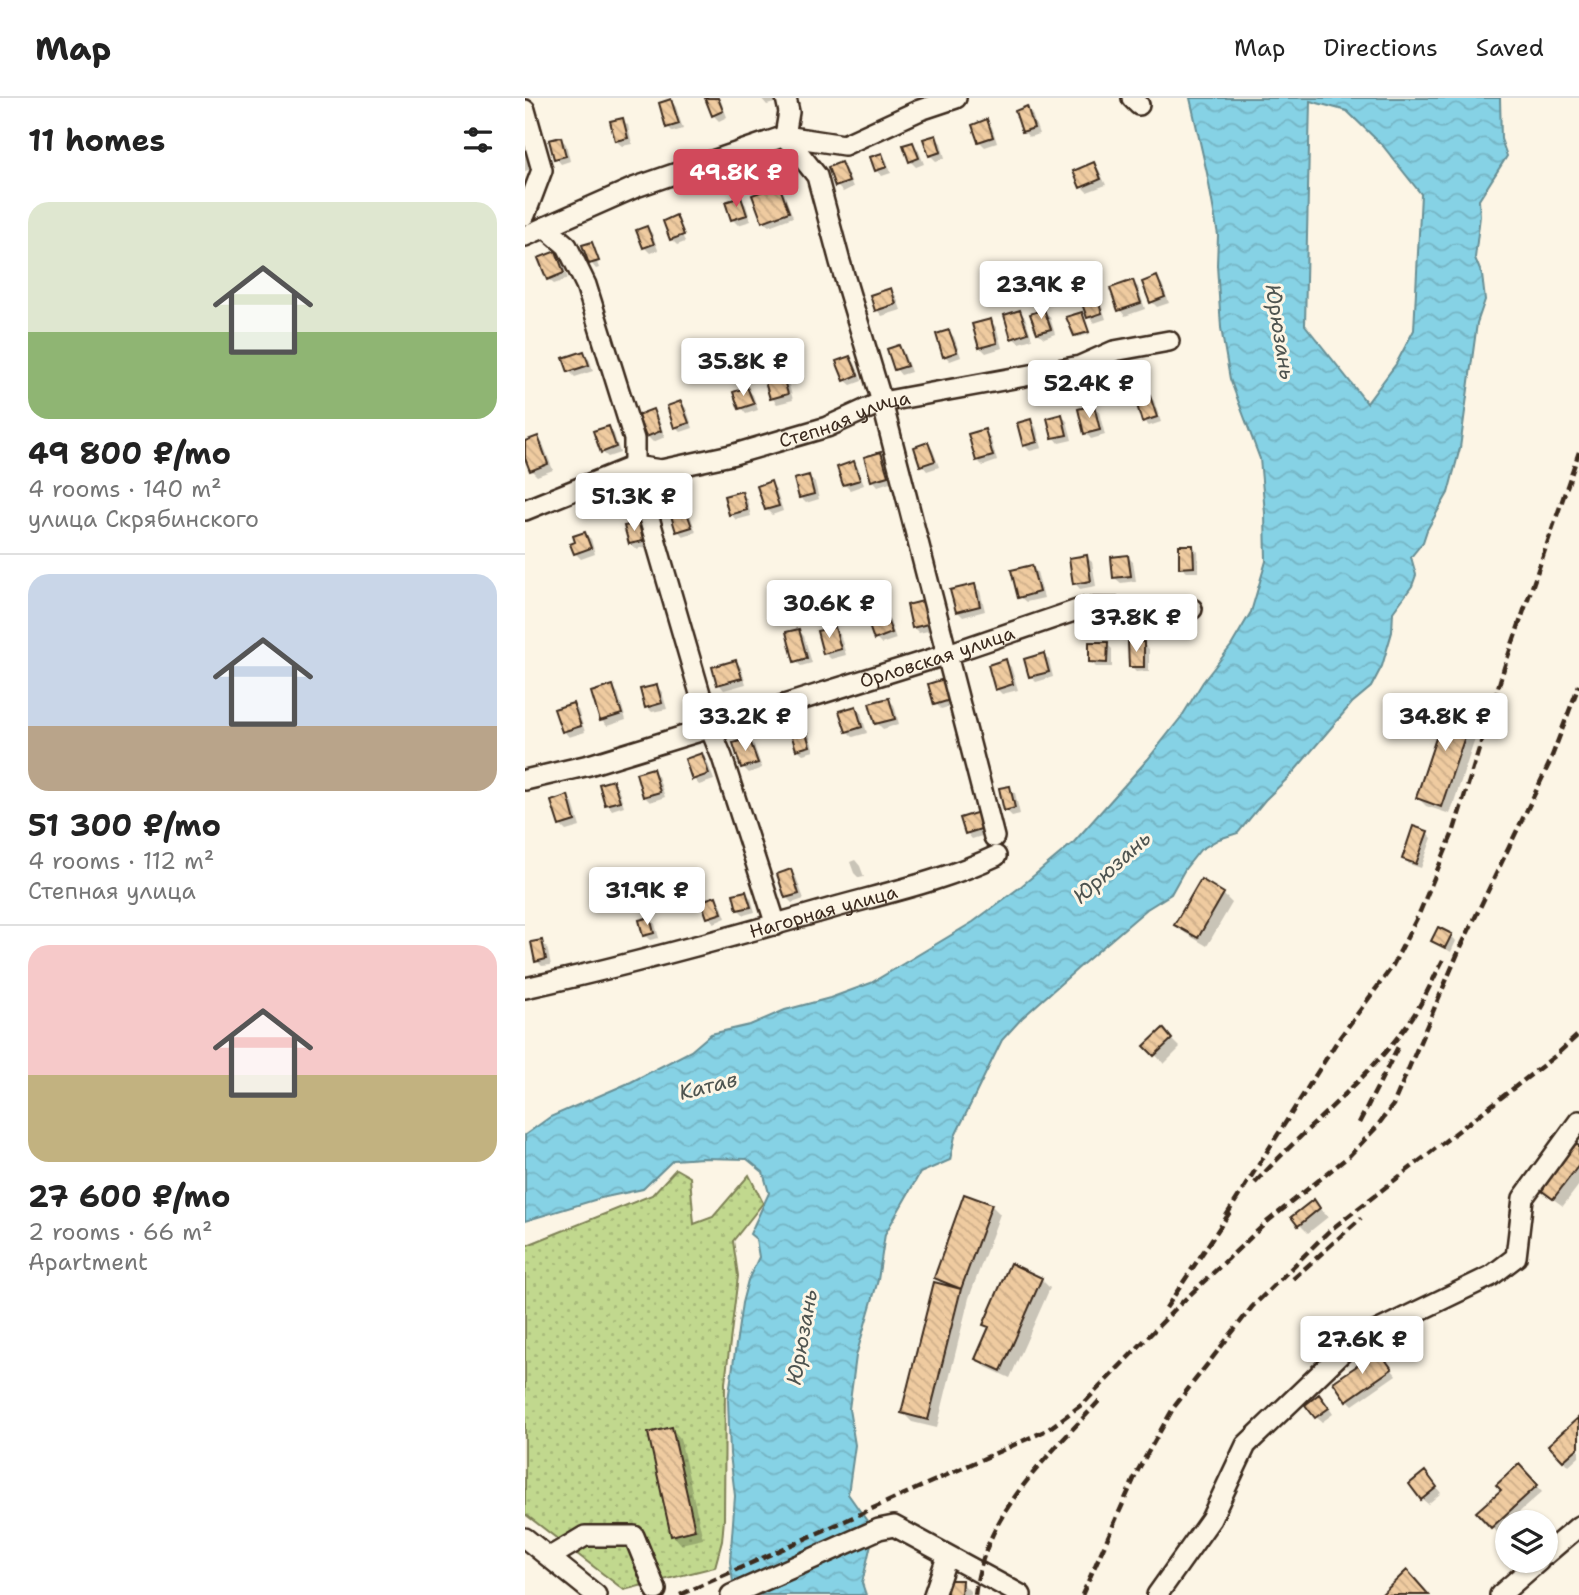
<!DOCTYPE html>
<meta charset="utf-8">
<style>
body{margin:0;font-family:"Shantell Sans",sans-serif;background:#f2f2f2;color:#222;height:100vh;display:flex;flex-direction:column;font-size:26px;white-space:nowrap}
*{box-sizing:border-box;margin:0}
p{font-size:23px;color:#767676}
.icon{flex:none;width:38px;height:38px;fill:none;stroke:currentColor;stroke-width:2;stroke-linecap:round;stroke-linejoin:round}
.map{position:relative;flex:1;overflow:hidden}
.sheet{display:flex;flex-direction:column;background:#fff;width:525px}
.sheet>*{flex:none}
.controls{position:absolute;left:970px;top:1412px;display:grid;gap:14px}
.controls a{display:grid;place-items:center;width:63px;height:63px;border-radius:50%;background:#fff;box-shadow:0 2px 5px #0004;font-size:35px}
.price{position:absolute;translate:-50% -60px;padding:0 16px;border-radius:7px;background:#fff;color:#222;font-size:23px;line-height:46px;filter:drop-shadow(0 2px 4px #0008)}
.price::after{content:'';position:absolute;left:50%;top:42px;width:21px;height:16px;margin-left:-10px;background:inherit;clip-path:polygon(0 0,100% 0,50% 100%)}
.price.on{background:#d1495b;color:#fff}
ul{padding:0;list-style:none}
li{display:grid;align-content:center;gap:14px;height:371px;padding:0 28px}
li+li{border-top:2px solid #e0e0e0}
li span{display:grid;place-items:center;height:217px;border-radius:21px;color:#555}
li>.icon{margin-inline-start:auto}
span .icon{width:126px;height:126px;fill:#fffc;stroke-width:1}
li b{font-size:30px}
h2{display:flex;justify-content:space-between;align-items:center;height:84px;padding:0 28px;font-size:30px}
header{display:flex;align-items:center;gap:42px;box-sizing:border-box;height:98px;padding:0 35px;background:#fff;border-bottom:2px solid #e0e0e0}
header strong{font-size:33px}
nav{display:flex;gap:38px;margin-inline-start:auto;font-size:24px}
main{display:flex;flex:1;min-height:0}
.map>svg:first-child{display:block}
.grass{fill:url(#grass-dots);stroke:#7e8156;stroke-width:2}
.water{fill:url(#water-waves);stroke:#688f95;stroke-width:2;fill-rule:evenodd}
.shadow{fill:#0003}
.building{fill:url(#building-back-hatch);stroke:#3b2a1e;stroke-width:2}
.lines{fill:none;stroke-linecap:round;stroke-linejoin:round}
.minor-casing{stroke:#3b2a1e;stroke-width:24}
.minor{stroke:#fcf5e5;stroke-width:19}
.rail{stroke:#3b2a1e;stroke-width:4.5;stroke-dasharray:10 5;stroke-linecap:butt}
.labels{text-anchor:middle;stroke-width:6;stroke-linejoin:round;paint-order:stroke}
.street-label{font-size:19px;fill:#3b2a1e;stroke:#fcf5e5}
.water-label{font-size:21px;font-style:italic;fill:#4e5450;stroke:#fcf5e5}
</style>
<header>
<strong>Map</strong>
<nav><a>Map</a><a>Directions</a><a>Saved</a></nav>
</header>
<main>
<section class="sheet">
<h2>11 homes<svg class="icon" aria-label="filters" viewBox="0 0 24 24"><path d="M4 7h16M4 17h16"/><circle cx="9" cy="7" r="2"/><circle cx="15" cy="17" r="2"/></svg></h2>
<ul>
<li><span style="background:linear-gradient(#dfe7d0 60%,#8fb573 0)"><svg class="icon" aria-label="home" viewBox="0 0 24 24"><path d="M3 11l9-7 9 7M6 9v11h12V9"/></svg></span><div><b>49 800 ₽/mo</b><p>4 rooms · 140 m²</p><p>улица Скрябинского</p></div></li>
<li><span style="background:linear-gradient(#c9d6e8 70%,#b9a48a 0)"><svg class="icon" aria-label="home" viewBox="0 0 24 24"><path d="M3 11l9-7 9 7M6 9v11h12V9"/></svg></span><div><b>51 300 ₽/mo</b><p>4 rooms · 112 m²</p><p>Степная улица</p></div></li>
<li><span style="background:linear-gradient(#f6c9c9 60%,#c2b280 0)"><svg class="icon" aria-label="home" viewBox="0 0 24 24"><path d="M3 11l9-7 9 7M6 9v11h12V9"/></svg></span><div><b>27 600 ₽/mo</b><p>2 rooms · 66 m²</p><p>Apartment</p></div></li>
</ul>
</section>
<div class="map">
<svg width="1054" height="1497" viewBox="0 0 1054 1497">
<defs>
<pattern id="grass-dots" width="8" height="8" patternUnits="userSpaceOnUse" patternTransform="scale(1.75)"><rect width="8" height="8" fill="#c1d88e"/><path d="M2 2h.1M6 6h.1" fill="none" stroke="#a7ba7a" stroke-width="1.8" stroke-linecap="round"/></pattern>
<pattern id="water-waves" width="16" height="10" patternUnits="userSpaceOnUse" patternTransform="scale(1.75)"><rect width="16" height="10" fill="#86d2e5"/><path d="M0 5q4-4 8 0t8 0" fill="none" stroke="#75b4c4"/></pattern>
<pattern id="building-back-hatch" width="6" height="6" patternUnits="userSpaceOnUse" patternTransform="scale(1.75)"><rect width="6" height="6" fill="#efcba0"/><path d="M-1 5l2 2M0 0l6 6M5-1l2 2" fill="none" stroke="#ceae89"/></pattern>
</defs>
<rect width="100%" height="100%" fill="#fcf5e5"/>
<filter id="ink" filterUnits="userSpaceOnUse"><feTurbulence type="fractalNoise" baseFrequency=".0143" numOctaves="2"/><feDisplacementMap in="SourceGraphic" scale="14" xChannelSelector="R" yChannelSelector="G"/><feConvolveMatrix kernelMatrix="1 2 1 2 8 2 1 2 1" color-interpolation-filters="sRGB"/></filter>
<g filter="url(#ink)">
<path class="grass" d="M151,1071L165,1079L169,1126L188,1119L224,1077L238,1105L208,1143L213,1178L200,1285L199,1421L197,1443L190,1469L99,1492L0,1416V1148L127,1097Z"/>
<path class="water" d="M665,0H975L976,41L982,58L954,102L955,118L950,160L957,177L960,202L952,225L935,350L923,395L902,432L898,444L886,459L891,477L887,488L868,514L867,534L857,568L846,589L827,605L766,677L740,702L713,735L694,741L675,752L660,771L646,796L622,811L559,865L497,920L477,942L430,1038L425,1062L395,1075L360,1136L353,1182L331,1258L324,1311L330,1347L323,1396L349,1433L337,1485L341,1497H210L205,1464L210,1398L205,1356L203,1302L217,1205L223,1182L234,1159L231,1141L225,1136L244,1095L238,1074L222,1061L178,1060L148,1062L118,1091L76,1100L0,1123V1037L25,1019L106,984L166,953L186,936L225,927L260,912L305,900L346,885L448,824L494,790L549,744L623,661L657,618L678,584L706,548L726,514L741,463L740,415L735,361L705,281L696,230L692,167L693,137L682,75ZM785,3L822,13L858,48L896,96L889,232L871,266L842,305L780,227Z"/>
<path class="shadow" d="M185,0H193L196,3L202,19L194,23L188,17Z
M236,0H252L253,4L242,7Z
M146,3L151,9L158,31L148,34L143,29Z
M502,10L507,16L514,36L504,39L498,33Z
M97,22L103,27L107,46L97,48L91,43Z
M461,23L467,29L472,45L460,49L454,43Z
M410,39L416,45L420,60L411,63L405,57Z
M35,40L41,46L45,63L36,66L31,60Z
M0,42L10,70L0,73Z
M388,46L393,51L399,66L391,69L385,63Z
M356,57L362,63L366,75L357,78L352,72Z
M316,66L321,72L328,89L318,94L312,88Z
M569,66L574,72L581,87L562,94L557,89Z
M253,89L259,95L268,119L244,128L238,123Z
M216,101L221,107L226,123L213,127L207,121Z
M151,119L155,123H152L160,144L152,147L147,142L140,124Z
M121,130L127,135L133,152L125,155L119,149Z
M66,146L70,150H67L74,170L71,171L66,165L60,148Z
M30,155L36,161L43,181L29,186L23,181Z
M631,180L637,186L644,205L632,209L627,204Z
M607,184L613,189L620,211L600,218L595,212Z
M366,192L371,198L376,212L357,218L352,212Z
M568,194L574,200L581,221L569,225L564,219Z
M519,213L525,219L530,236L519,240L513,235Z
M494,214L500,219L507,241L494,245L488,240Z
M556,216L565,236L553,239L550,237Z
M465,223L471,229L477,250L461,255L455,249Z
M424,234L429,239L436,259L425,263L420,258Z
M374,249L379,255L386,274L376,277L371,271Z
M59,255L64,260L68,273L50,279L45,274L40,261Z
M325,260L330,265L337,283L326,287L320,282Z
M256,274L262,279L268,302L252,306L247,300Z
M222,291L228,297L233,312L221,316L216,310Z
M624,297L629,303L636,324L624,328L619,323Z
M156,305L161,310L168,330L156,334L151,329Z
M568,309L574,314L580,337L566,341L561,335Z
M128,313L133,319L140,339L128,344L122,338Z
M536,318L542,323L547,342L534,345L529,339Z
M506,323L511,329L517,350L505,353L499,347Z
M83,330L89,336L95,355L83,359L77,354Z
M459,333L465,339L472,363L458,368L452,362Z
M13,340L18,346L28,372L12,378L6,372L0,355V345Z
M402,346L408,352L414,369L402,373L397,367Z
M355,356L361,362L368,383L353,388L348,382Z
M329,365L334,371L339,387L325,392L319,386Z
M284,379L290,385L294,401L281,405L275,399Z
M245,385L251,391L258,413L247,417L241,411Z
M216,395L222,401L226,418L211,422L206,416Z
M159,408L164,414L171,434L158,438L153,433Z
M113,427L119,432L123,448L111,451L105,446Z
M60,436L66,441L70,456L56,461L50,455Z
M668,448L673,454L674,474H662L656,469Z
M561,459L567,464L571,488L555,491L550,485Z
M603,459L608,464L611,483L596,485L590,480Z
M507,469L512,474L519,500L501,504L495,499Z
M449,488L455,493L460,513L438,519L432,513Z
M384,508L412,531L394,535L388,529Z
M359,518L365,523L371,541L356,546L351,541Z
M309,531L315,536L321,557L306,561L300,555Z
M274,533L279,538L287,565L276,568L270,563Z
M582,546L587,551V569H571L566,564Z
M618,546L624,551V573L611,574L605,568Z
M518,557L524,562L528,579L511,584L505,578Z
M480,563L486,569L493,592L477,596L472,591Z
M211,564L216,569L221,586L199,592L194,586Z
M418,583L430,607L416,611L411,606Z
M87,589L93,595L101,622L82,628L76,622Z
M132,589L137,594L142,611L127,614L122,609Z
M363,602L369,607L374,626L358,631L352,625Z
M47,607L53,612L60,634L44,639L39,633Z
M330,610L336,615L342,635L328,639L322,633Z
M949,611L957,620L925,716L901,708L893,700Z
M277,627L283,632L289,653L278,656L272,651Z
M224,642L229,647L237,670L224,675L218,669L210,646Z
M177,657L182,663L189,682L174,687L169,681Z
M128,672L133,678L140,699L125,704L119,698Z
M88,684L93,690L99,708L87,712L82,706Z
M484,690L490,695L495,716L487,718L481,712Z
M42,699L48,705L55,729L41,733L35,727Z
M453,716L463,736L447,741L442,735Z
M902,735L907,740L896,770L884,766L879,760Z
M330,762L335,768L339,779L334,780L329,775L325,764Z
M266,773L271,779L279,801L267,805L262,800Z
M677,783L698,796L707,805L682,848L660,835L652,826Z
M220,795L226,800L230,814L219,817L214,812Z
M190,800L196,806L201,820L189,825L184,819Z
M125,821L130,826L134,840L125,842L119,837Z
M926,837L931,843L926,854L908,843Z
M16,844L22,849L26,867L17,868L12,863Z
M638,933L655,950L639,966L622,948Z
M1054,1050V1087L1038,1108L1024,1098Z
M788,1104L803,1119L783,1135L775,1127Z
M466,1107L475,1116L444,1200L412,1330L387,1324L378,1315L419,1188L411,1180Z
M516,1181L525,1190L485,1280L461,1269L452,1261L465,1231L460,1226Z
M854,1255L871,1277L828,1307L822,1301Z
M800,1304L808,1316L797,1324L791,1319Z
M1054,1321V1359L1044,1368L1025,1347Z
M147,1331L155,1340L178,1441L156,1446L148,1437Z
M994,1369L1017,1394L972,1434L954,1414L978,1392Z
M905,1381L916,1395L903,1406L897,1401Z
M436,1484L445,1493V1497H423Z"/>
<path class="building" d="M180,0H193L198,13L187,18Z
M146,1L154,26L141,30L134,5Z
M502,8L509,30L497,34L490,13Z
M98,20L103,40L90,43L85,23Z
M462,21L468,39L453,44L447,27Z
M411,37L416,54L404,58L398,41Z
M36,39L41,58L29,61L24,42Z
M388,44L394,60L384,64L378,47Z
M357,55L362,69L350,73L345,59Z
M316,64L324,84L310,89L303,69Z
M569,64L576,81L555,90L548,73Z
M254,87L264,114L237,124L227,97Z
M216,99L222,117L206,122L200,104Z
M151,117L159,137L145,142L138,123Z
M122,128L129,146L118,150L111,132Z
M67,144L74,163L64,166L57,147Z
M31,153L39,175L22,182L13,160Z
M632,178L640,199L625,205L617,184Z
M608,182L616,205L593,213L585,190Z
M366,190L371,206L350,213L345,197Z
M569,192L577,215L562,220L554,197Z
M519,211L526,231L512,235L505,216Z
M495,212L503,235L486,241L479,217Z
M557,214L564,234L549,238L541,219Z
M466,221L472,245L454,250L447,226Z
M424,232L432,254L418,259L411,236Z
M374,247L382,268L369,272L362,251Z
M59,253L64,267L43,274L38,260Z
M325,258L333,277L319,283L311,263Z
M256,272L263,296L245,301L238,277Z
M222,289L229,306L214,311L208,294Z
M624,295L632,319L617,324L610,300Z
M156,303L164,325L149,330L142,308Z
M569,307L575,332L559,336L553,311Z
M128,311L136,333L121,339L112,317Z
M537,316L542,337L527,340L522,320Z
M506,321L512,344L498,348L492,325Z
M84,328L91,349L76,355L68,333Z
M460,331L468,358L451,363L443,336Z
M13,338L23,366L5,373L0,360V343Z
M403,344L410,363L395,368L389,349Z
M356,354L363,378L346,383L339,359Z
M329,363L335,382L318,387L312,369Z
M284,377L289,396L274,400L269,381Z
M246,383L254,408L240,412L232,388Z
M217,393L222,412L204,417L199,398Z
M159,406L167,429L151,434L144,411Z
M114,425L118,443L104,446L99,428Z
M60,434L66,450L49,456L45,446L50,444L48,438Z
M654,447H668L669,469L654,470Z
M562,457L566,483L548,486L544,460Z
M603,457L606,478L588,480L586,459Z
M507,467L514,494L493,500L486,472Z
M450,486L455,508L431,514L425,492Z
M402,502L407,525L387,530L382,507Z
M360,516L367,535L349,542L342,522Z
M310,529L316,551L298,556L292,533Z
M274,531L282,560L269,564L261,534Z
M564,544H583L582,565L564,564Z
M603,544H619V569H604Z
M519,555L524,574L504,579L499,561Z
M481,561L488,586L470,592L463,567Z
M211,562L217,580L192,587L187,569Z
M419,581L425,602L409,607L403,586Z
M88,587L97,616L75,623L66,594Z
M132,587L137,605L120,610L115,591Z
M364,600L370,621L350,626L344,605Z
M924,601L950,609L916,709L891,700Z
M48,605L56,628L37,634L29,611Z
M331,608L337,629L321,634L314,613Z
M278,625L285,648L271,652L264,629Z
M224,640L233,665L216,670L208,645Z
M177,655L184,676L167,682L160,661Z
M128,670L135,694L118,699L111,675Z
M88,682L95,703L80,707L74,686Z
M485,688L490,710L479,713L474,690Z
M43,697L50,723L34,728L26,703Z
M454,714L459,730L440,736L435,720Z
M888,728L903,733L891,766L877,761Z
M266,771L274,796L260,800L252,776Z
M676,781L699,795L673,840L649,827Z
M221,793L226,809L212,812L208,796Z
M191,798L197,815L182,820L176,803Z
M125,819L129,835L118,838L114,822Z
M913,829L927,836L920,850L906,843Z
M17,842L21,861L10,864L6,844Z
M638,930L647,941L629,958L619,948Z
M1049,1044L1054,1048V1067L1028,1101L1013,1090Z
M439,1096L467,1106L436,1191L409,1180Z
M789,1101L795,1110L773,1128L766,1119Z
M485,1165L517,1180L476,1273L450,1261L464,1229L458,1227Z
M409,1184L436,1191L403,1322L376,1315Z
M854,1253L867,1271L821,1303L808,1284Z
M794,1296L804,1310L790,1320L780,1307Z
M1054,1319V1349L1038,1363L1023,1347Z
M147,1329L170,1432L146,1438L123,1335Z
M994,1366L1013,1387L966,1430L951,1414L976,1392L971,1387Z
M900,1373L912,1389L896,1402L884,1386Z
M882,1472L904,1497H856Z
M422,1482H437L436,1497H422Z"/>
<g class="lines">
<g class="minor-casing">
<g id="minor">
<path d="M261,0L264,14L260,38L292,78L315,164L357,304L469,739"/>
<path d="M607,0L614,7"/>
<path d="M0,12L17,72L0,117"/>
<path d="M20,129L42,148L61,187L109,341V368L185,630L197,659L251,827"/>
<path d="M0,138L111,89L260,38L319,47L395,12L431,0"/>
<path id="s1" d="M0,412L109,368L136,372L206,357L302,329L357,304L555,268L589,253L644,243"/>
<path id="s2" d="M0,682L64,667L185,630L423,556L558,510L667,511"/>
<path id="s3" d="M0,890C102,868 203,840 304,811C361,795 418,783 471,758"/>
<path d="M0,1440L71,1497"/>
<path d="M1020,1457L1054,1428"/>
<path d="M25,1459L60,1438H109L131,1492"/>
<path d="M206,1497L354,1431L369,1428L496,1497"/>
<path d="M409,1497L422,1459"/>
<path d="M632,1497L686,1421L721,1347L827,1245L966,1178L991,1159L998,1100L1054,1023"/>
<path d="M975,1497L1014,1463"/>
</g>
</g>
<use href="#minor" class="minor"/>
<path class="rail" d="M834,1025L874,947
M730,1085C781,1028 843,983 887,920C899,902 908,881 918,862
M701,1118L813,942L867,869L894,816L929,732L980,567L1054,354
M768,1181L836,1120
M641,1210L707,1111
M155,1497L522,1332L559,1305L652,1209L743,1123L824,1058L850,1031L868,1007L933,855L1024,666L1054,587
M450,1497C460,1414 520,1362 574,1303
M557,1497L613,1372L649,1309L727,1209L804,1133L1030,958L1054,936"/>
</g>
</g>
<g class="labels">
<g class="street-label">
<text dy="7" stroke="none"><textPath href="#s1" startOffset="336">Степная улица</textPath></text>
<text dy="7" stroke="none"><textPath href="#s2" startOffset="430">Орловская улица</textPath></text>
<text dy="7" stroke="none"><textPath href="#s3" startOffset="308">Нагорная улица</textPath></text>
</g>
<g class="water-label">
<text transform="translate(755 234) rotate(81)" y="7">Юрюзань</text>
<text transform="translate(587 769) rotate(-42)" y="7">Юрюзань</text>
<text transform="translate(183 988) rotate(-14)" y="7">Катав</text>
<text transform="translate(277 1239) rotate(-80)" y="7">Юрюзань</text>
</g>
</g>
</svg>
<div class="controls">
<a><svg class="icon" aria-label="layers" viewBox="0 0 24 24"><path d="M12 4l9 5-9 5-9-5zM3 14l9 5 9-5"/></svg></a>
</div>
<b class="price on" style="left:211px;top:111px">49.8K ₽</b>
<b class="price" style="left:516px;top:223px">23.9K ₽</b>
<b class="price" style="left:218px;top:300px">35.8K ₽</b>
<b class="price" style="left:564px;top:322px">52.4K ₽</b>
<b class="price" style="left:109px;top:435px">51.3K ₽</b>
<b class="price" style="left:304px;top:542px">30.6K ₽</b>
<b class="price" style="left:611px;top:556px">37.8K ₽</b>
<b class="price" style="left:220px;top:655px">33.2K ₽</b>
<b class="price" style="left:920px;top:655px">34.8K ₽</b>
<b class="price" style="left:122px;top:829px">31.9K ₽</b>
<b class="price" style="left:837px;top:1278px">27.6K ₽</b>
</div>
</main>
